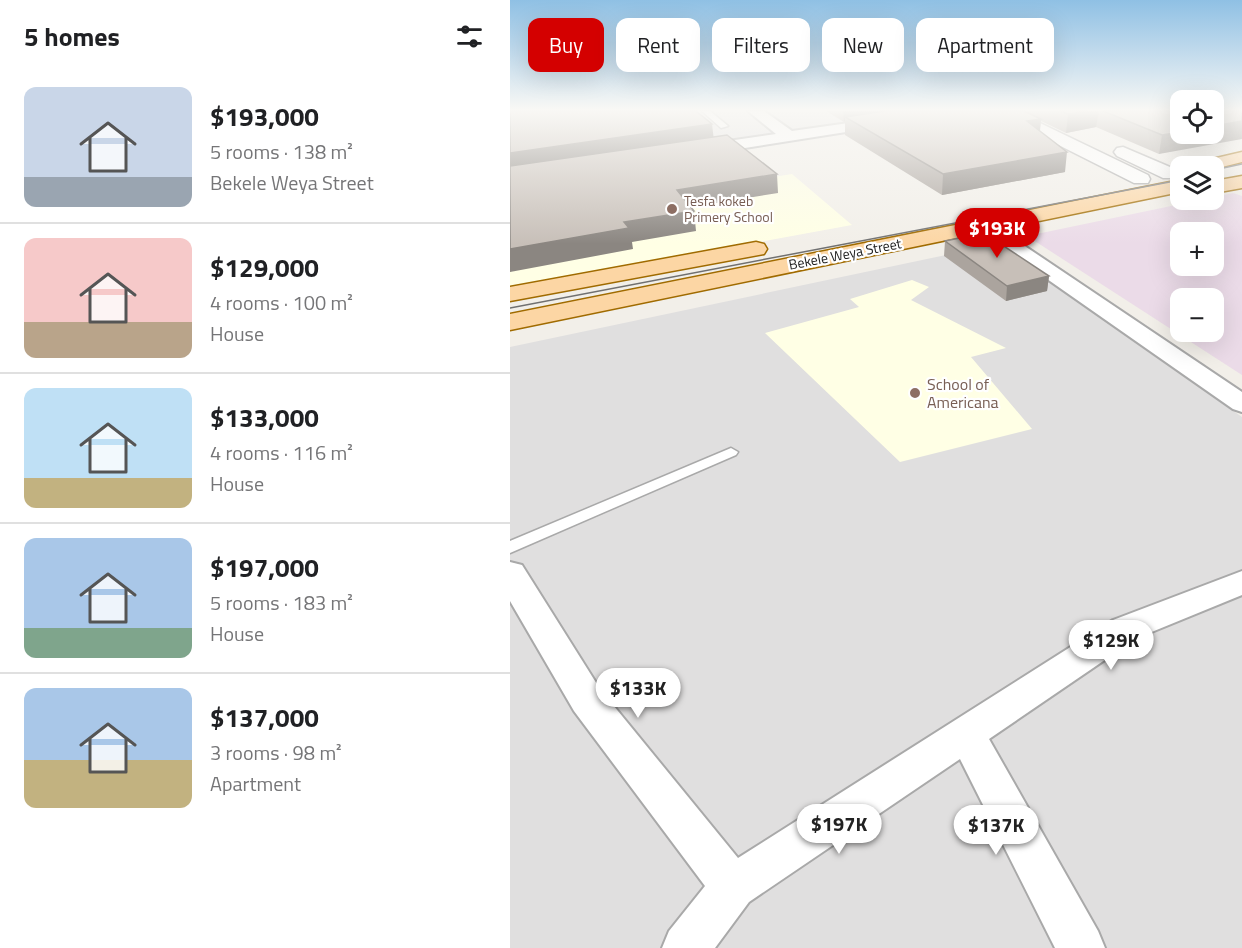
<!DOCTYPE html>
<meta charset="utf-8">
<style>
body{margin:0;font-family:"Titillium Web",sans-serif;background:#f6f6f6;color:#202124;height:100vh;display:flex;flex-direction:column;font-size:22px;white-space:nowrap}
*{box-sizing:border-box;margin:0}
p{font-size:20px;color:#757577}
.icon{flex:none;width:33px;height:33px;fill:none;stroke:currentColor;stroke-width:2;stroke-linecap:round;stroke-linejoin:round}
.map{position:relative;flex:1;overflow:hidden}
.drawer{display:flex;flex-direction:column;background:#fff;width:510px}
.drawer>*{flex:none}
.top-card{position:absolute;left:18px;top:18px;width:570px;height:54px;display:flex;gap:12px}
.tools{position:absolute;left:660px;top:90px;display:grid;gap:12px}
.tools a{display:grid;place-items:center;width:54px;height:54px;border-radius:12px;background:#fff;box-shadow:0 6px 24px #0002;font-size:30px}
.price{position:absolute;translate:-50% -51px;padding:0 14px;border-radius:21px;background:#fff;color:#222;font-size:20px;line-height:39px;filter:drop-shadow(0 2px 3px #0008)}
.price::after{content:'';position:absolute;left:50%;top:36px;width:18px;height:14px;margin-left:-9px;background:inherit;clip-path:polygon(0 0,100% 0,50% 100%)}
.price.selected{background:#d40000;color:#fff}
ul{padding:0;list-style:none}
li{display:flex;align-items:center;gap:18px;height:150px;padding:0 24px}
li+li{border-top:2px solid #e0e0e0}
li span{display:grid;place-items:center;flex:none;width:168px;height:120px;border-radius:12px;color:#555}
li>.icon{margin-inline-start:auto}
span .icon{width:72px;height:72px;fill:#fffc;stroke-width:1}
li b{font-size:26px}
h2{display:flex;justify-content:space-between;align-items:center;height:72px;padding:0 24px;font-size:26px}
.chip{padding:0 21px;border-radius:12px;background:#fff;box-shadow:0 6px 24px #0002;font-size:21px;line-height:54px}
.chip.selected{background:#d40000;color:#fff}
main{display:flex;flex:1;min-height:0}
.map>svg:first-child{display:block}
.residential{fill:#e0dfdf}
.industrial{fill:#ebdbe8;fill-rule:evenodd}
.education{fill:#ffffe5}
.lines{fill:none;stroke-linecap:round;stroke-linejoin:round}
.service-casing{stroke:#a9a9a9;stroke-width:3}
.minor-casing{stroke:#a9a9a9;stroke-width:4}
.tertiary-casing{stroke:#a9a9a9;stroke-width:3}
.primary-casing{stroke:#a06b00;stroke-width:3}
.service{fill:#fff;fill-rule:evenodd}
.minor{fill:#fff;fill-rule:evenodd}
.tertiary{fill:#fff;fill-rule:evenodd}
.primary{fill:#fcd6a4;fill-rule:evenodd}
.tram{stroke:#707070;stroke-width:1.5}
.wall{fill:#aba49e}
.shaded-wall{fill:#8b8681}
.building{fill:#c7bfb8;stroke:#8b8681;stroke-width:1.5}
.education-dot{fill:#8d6e63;stroke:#fff;stroke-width:2}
.labels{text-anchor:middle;stroke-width:4.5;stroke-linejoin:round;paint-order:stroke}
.far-education-label{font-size:14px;fill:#785e54;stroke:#fff;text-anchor:start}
.far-street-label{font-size:14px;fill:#222;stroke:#fff}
.education-label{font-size:16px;fill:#785e54;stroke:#fff;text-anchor:start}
</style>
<main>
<section class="drawer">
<h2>5 homes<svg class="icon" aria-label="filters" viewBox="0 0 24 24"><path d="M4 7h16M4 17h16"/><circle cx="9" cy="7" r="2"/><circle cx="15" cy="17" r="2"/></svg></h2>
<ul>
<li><span style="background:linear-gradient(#c9d6e8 75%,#9aa5b1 0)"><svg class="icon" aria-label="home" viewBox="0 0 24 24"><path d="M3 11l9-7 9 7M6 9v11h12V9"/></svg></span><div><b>$193,000</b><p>5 rooms · 138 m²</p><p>Bekele Weya Street</p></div></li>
<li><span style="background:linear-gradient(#f6c9c9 70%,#b9a48a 0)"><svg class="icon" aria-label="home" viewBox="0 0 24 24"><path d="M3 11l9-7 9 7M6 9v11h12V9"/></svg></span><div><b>$129,000</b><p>4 rooms · 100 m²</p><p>House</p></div></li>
<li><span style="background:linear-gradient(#bfe0f5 75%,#c2b280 0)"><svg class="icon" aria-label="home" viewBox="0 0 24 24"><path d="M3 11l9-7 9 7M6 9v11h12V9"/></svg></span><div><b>$133,000</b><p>4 rooms · 116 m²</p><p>House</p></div></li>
<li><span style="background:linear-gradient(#a9c7e8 75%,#7fa58c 0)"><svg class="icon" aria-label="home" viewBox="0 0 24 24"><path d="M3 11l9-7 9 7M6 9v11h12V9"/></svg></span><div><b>$197,000</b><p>5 rooms · 183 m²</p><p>House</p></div></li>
<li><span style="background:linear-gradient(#a9c7e8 60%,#c2b280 0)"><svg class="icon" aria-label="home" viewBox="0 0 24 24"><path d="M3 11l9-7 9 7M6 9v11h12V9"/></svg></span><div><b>$137,000</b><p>3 rooms · 98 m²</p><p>Apartment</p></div></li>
</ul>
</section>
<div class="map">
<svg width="732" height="948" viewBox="0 0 732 948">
<rect width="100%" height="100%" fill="#f2efe9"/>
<path class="residential" d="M0,111H438L0,177Z
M488,244L732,417V948H0V347Z"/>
<path class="industrial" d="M723,193L732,196V375L517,236L690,200H704V197ZM670,232H704V266H670ZM670,298H704V332H670Z"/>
<path class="education" d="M282,174L342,225L0,288V182L163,193Z
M402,280L419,287L401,300L496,348L461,357L522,429L390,462L255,333L349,307L340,299Z"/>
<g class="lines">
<g class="service-casing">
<path id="service" d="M192,111H200L218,126L211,128Z
M221,448L228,452L226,455L0,553V541Z"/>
</g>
<g class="minor-casing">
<path id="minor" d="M238,111H254L282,131L374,118L381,122L374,126L190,155L185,153L182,150L185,147L190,145L266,134Z
M473,221L479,222L732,392V412L723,409L467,230L464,226L467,222Z
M0,562L12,565L90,689L228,858L603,620L732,571V595L627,638L479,739L588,931L595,948H545L450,759L239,902L205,948H152L159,931L195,886L64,711L0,601Z"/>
</g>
<g class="tertiary-casing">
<path id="tertiary" d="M485,111H505L638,175L640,179L638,183H624L487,114Z
M613,147L667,170L669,174L667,178H653L607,156L604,152L607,148Z"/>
</g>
<g class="primary-casing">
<path id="primary" d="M732,152V162L704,169V166H686L689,162Z
M732,176V188L704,193V181Z
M670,180V192L0,330V314Z
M246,242L254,244L257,249L254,254L0,301V287Z"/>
</g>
<use href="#service" class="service"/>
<use href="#minor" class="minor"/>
<use href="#tertiary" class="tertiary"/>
<use href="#primary" class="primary"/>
<path class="tram" d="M704,170L732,164
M0,308L670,180"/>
</g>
<path class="wall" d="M316,111H670L649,154L586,127L556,133L531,121L530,131L555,172L432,195L335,135V121L334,122Z
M435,241L539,276L537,291L496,301L434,256Z"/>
<path class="shaded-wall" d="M333,111H409L335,117V121L334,122Z
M578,111H589L586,127L556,133L558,114Z
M531,119L529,138L517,121Z
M732,121V139L649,154L652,135L670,132V134H704V126Z
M202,124L204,141L0,172V153Z
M557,152L555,172L432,195L433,174Z
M267,174L268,193L170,209L167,190Z
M184,211L186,231L122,242L123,249L0,272V249L114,222Z
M539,276L537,291L496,301L497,286Z"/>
<path class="building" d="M0,111H186L202,124L0,153Z
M375,111H514L531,119L517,121L557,152L433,174L335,117Z
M550,111H578L558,114Z
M593,111H670V132L652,135Z
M704,111H732V121L704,126Z
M217,135L267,174L167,190L184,211L114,222L119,228L0,249V166Z
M474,233L539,276L497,286L435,241Z"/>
<linearGradient id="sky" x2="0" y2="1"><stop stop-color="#8fc0e4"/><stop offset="0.45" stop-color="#f9f8f5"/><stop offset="1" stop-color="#f9f8f5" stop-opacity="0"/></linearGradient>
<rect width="732" height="244" fill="url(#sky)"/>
<g class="education-dot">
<circle cx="162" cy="209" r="6"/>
<circle cx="405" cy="393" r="6"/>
</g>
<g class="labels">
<g class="far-education-label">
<text x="174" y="206">Tesfa kokeb<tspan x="174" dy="16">Primery School</tspan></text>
</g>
<g class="far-street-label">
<text transform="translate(335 254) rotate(-11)" y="5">Bekele Weya Street</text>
</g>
<g class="education-label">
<text x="417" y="390">School of<tspan x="417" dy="18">Americana</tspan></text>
</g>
</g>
</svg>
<div class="tools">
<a><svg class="icon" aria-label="locate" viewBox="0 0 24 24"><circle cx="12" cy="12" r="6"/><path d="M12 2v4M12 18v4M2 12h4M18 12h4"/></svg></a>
<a><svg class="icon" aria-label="layers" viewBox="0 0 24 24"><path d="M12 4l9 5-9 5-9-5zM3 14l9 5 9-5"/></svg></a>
<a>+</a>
<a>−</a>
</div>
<b class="price selected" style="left:487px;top:259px">$193K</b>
<b class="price" style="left:601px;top:671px">$129K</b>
<b class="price" style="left:128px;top:719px">$133K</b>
<b class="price" style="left:329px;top:855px">$197K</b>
<b class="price" style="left:486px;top:856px">$137K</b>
<div class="top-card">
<a class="chip selected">Buy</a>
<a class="chip">Rent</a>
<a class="chip">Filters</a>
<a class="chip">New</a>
<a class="chip">Apartment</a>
</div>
</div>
</main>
